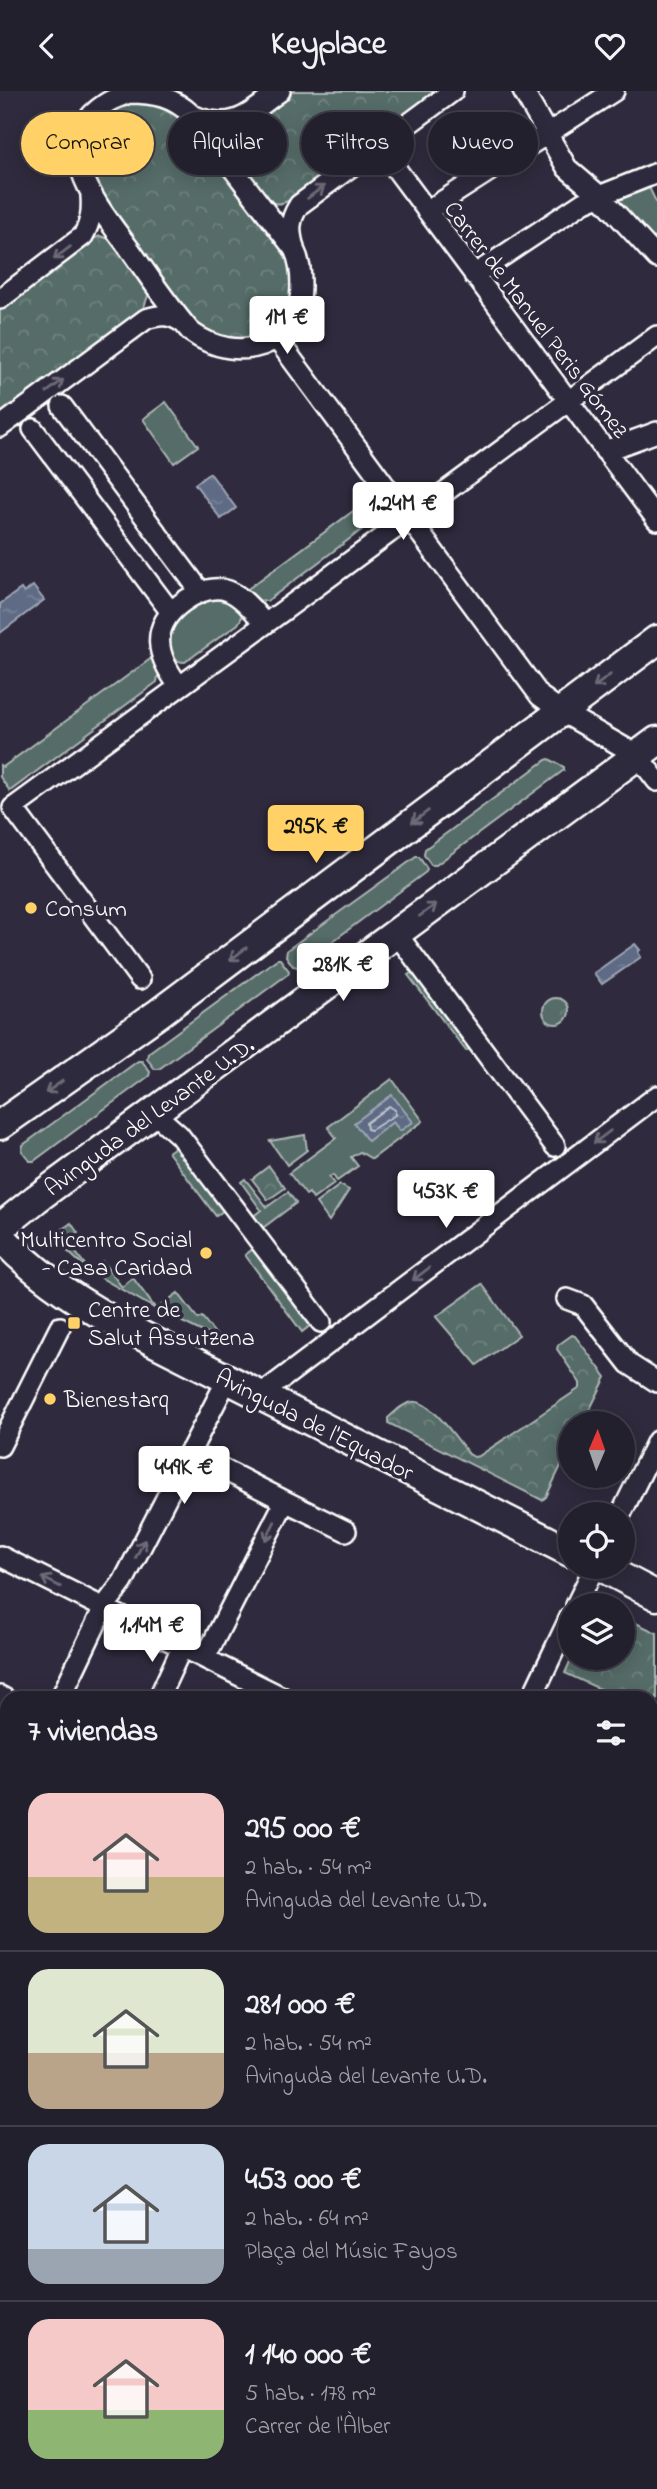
<!DOCTYPE html>
<html lang="es">
<meta charset="utf-8">
<style>
body{margin:0;font-family:"Indie Flower",sans-serif;background:#2f2d3a;color:#f1f3f6;height:100vh;display:flex;flex-direction:column;font-size:26px;white-space:nowrap}
*{box-sizing:border-box;margin:0}
p{font-size:23px;color:#a3a3aa}
.icon{flex:none;width:38px;height:38px;fill:none;stroke:currentColor;stroke-width:2;stroke-linecap:round;stroke-linejoin:round}
.map{position:relative;flex:1;overflow:hidden}
.panel{position:absolute;left:0px;top:1600px;width:658px;height:800px;display:flex;flex-direction:column;background:#23202e;border-radius:21px 21px 0 0;box-shadow:0 4px 18px #0003,0 0 0 2px #403e4a}
.panel>*{flex:none}
.guide{position:absolute;left:21px;top:21px;width:616px;height:63px;display:flex;gap:14px}
.needle{width:46px;rotate:2deg}
.controls{position:absolute;left:558px;top:1320px;display:grid;gap:14px}
.controls a{display:grid;place-items:center;width:77px;height:77px;border-radius:50%;background:#23202e;box-shadow:0 4px 18px #0003,0 0 0 2px #403e4a;font-size:35px}
.price{position:absolute;translate:-50% -60px;padding:0 16px;border-radius:7px;background:#fff;color:#222;font-size:23px;line-height:46px;filter:drop-shadow(0 2px 4px #0008)}
.price::after{content:'';position:absolute;left:50%;top:42px;width:21px;height:16px;margin-left:-10px;background:inherit;clip-path:polygon(0 0,100% 0,50% 100%)}
.price.on{background:#ffd166;color:#111}
ul{padding:0;list-style:none}
li{display:flex;align-items:center;gap:21px;height:175px;padding:0 28px}
li+li{border-top:2px solid #403e4a}
li span{display:grid;place-items:center;flex:none;width:196px;height:140px;border-radius:21px;color:#555}
li>.icon{margin-inline-start:auto}
span .icon{width:84px;height:84px;fill:#fffc;stroke-width:1}
li b{font-size:30px}
h2{display:flex;justify-content:space-between;align-items:center;height:84px;padding:0 28px;font-size:30px}
.chip{padding:0 24px;border-radius:32px;background:#23202e;box-shadow:0 4px 18px #0003,0 0 0 2px #403e4a;font-size:24px;line-height:63px}
.chip.on{background:#ffd166;color:#111}
header{display:flex;justify-content:space-between;align-items:center;height:91px;padding:0 28px;background:#23202e;font-size:32px;font-weight:700}
.map>svg:first-child{display:block}
.grass{fill:#566c67;stroke:#aab6b3;stroke-width:2}
.park{fill:url(#park-crowns);stroke:#aab6b3;stroke-width:2}
.water{fill:url(#water-ripples);stroke:#9ea6b6;stroke-width:2}
.lines{fill:none;stroke-linecap:round;stroke-linejoin:round}
.shore{stroke:#bfc4ce;stroke-width:2}
.street-casing{stroke:#fff;stroke-width:24}
.secondary-casing{stroke:#fff;stroke-width:33}
.street{stroke:#2f2a3d;stroke-width:19}
.secondary{stroke:#2f2a3d;stroke-width:28}
.oneway{stroke:#6d6a77}
.poi-dot{fill:#ffd166;stroke:#2f2a3d;stroke-width:2.5}
.labels{text-anchor:middle;stroke-width:7;stroke-linejoin:round;paint-order:stroke}
.street-label{font-size:24px;fill:#fff;stroke:#2f2a3d}
.poi-label{font-size:24px;fill:#fff;stroke:#2f2a3d;text-anchor:start}
</style>
<header><svg class="icon" aria-label="back" viewBox="0 0 24 24"><path d="M15 5l-7 7 7 7"/></svg>Keyplace<svg class="icon" aria-label="heart" viewBox="0 0 24 24"><path d="M12 20l-8-8c-3-5 5-10 8-4 3-6 11-1 8 4z"/></svg></header>
<div class="map">
<svg width="657" height="2398" viewBox="0 0 657 2398">
<defs>
<pattern id="park-crowns" width="20" height="18" patternUnits="userSpaceOnUse" patternTransform="scale(1.75)"><rect width="20" height="18" fill="#566c67"/><path d="M2 6a3 3 0 1 1 6 0M12 15a3 3 0 1 1 6 0" fill="none" stroke="#6f827e"/></pattern>
<pattern id="water-ripples" width="26" height="14" patternUnits="userSpaceOnUse" patternTransform="scale(1.75)"><rect width="26" height="14" fill="#5e6b85"/><path d="M2 4q2-2 4 0t4 0M15 11q2-2 4 0t4 0" fill="none" stroke="#768197"/></pattern>
</defs>
<rect width="100%" height="100%" fill="#2f2a3d"/>
<filter id="ink" filterUnits="userSpaceOnUse"><feTurbulence type="fractalNoise" baseFrequency=".0143" numOctaves="2"/><feDisplacementMap in="SourceGraphic" scale="14" xChannelSelector="R" yChannelSelector="G"/><feConvolveMatrix kernelMatrix="1 2 1 2 8 2 1 2 1" color-interpolation-filters="sRGB"/></filter>
<g filter="url(#ink)">
<path class="grass" d="M647,92L657,113V152H654L615,115L616,107Z
M166,311L198,355L174,372L143,328Z
M364,412L376,428L267,510L255,509L245,500Z
M213,508C226,510 238,512 242,526L238,533L185,571C165,571 166,544 174,531C182,518 199,511 213,508Z
M153,566L159,579L157,591L10,700L0,686V674L3,676Z
M549,668L564,676V679L436,774H431L424,764L425,758L546,669Z
M416,766H419L427,778L426,781L298,876L293,875L286,865L287,859Z
M277,868H280L289,880L288,883L159,978H155L147,968L148,962Z
M414,880L472,956L466,960L408,884Z
M138,970H142L150,981L149,985L34,1070H30L22,1060L23,1054Z
M392,988L423,1030L372,1068L360,1061L351,1066L358,1075L337,1090L333,1084L329,1086L334,1093L313,1108L309,1102L306,1104L289,1082L336,1047L328,1036Z
M305,1044L307,1059L287,1074L270,1050Z
M177,1055L224,1119L216,1125L168,1061Z
M245,1088L267,1116L288,1101L296,1112L260,1139L251,1127L261,1119L241,1091Z
M340,1094L349,1099L329,1130L316,1112Z
M71,1132L78,1142L67,1150L89,1179L102,1170L122,1196L133,1187L156,1218L178,1202L198,1228L202,1226L221,1250L156,1218L89,1180L52,1146Z
M253,1158L311,1234L302,1241L245,1164Z"/>
<path class="park" d="M292,0H438L290,109C280,114 273,114 266,107L232,60L231,50L237,41Z
M151,10L180,23L284,161C299,192 295,230 261,245C248,250 232,252 219,247C212,245 206,239 200,236L95,98C81,64 83,24 124,12C132,10 143,10 151,10Z
M100,145L115,150L149,202L144,216L0,324V216L88,150Z
M543 920a13 13 0 1 1 26 0a13 13 0 1 1-26 0Z
M269,1075L285,1097L268,1109L252,1088Z
M482,1193L519,1244L477,1274L436,1226Z
M572,1244L575,1245L606,1286L583,1332H570V1356L546,1406L542,1409L388,1332V1327C395,1321 402,1313 412,1311C431,1308 457,1349 469,1363L474,1366L479,1365L580,1297V1292L557,1258L558,1254Z
M623,1526L657,1542V1626L651,1623V1606H617L565,1582L572,1566H623Z"/>
<path class="water" d="M210,382L236,417L221,428L195,393Z
M33,495L44,509L0,542V513L21,498L24,502Z
M635,853L640,859L638,861L641,866L602,893L594,882Z
M392,1004L413,1031L400,1040L393,1031L368,1050L354,1032Z"/>
<g class="lines">
<path class="shore" d="M389,1015L395,1019V1024L371,1039L367,1038L366,1032Z"/>
<g class="street-casing">
<path id="street" d="M523,0L567,77L601,106L657,167
M129,2C155,2 173,6 192,24L294,158C300,170 301,181 301,195C301,258 236,274 191,241C169,216 150,187 131,160C102,120 43,54 105,13C112,8 122,5 129,2Z
M192,24C232,42 249,23 280,0
M379,55L657,429
M427,120L614,0
M294,157C289,139 289,130 299,114L453,0
M474,184L584,111L657,82
M0,208L83,145C91,131 92,120 91,105
M277,248L540,605L562,621L637,664L657,690
M62,315L200,500
M0,336L146,228C160,223 171,223 183,232
M33,338L170,520
M605,360L657,341
M179,595C157,566 148,536 183,511C221,485 238,500 264,532
M396,842L555,1055
M140,888L13,717C228,560 443,404 657,245
M154,1022L179,1044L321,1231
M567,1208L583,1214L629,1273L657,1291
M259,1305L657,1005
M0,1355L60,1236
M189,1361L285,1410L205,1567
M285,1410L346,1440
M621,1423L657,1350
M0,1465L282,1606
M576,1514L595,1475
M0,1605L7,1609
M61,1606L104,1516L123,1491L227,1289
M159,1606L182,1556
M532,1606L570,1526
M651,1695L657,1681
M651,1795L657,1798
M0,1951L7,1936
M651,2112L657,2100
M0,2141L7,2149
M651,2191L657,2194
M285,2392L290,2398
M65,2398L68,2392
M326,2398L328,2392
M518,2398L521,2392"/>
</g>
<g class="secondary-casing">
<path id="secondary" d="M0,1034L159,922L657,549
M0,1137L36,1108L657,650
M0,1145C32,1180 69,1205 111,1229L570,1461
M600,1475L657,1505"/>
</g>
<use href="#street" class="street"/>
<use href="#secondary" class="secondary"/>
</g>
<defs><path id="oneway-shaft" d="M-6 0H5M1.5-3L5.5 0L1.5 3" fill="none" stroke-width="1.6" stroke-linecap="round" stroke-linejoin="round" transform="scale(1.75)"/></defs>
<g class="oneway">
<use href="#oneway-shaft" transform="translate(316 101) rotate(-37)"/>
<use href="#oneway-shaft" transform="translate(62 162) rotate(143)"/>
<use href="#oneway-shaft" transform="translate(55 295) rotate(-37)"/>
<use href="#oneway-shaft" transform="translate(602 590) rotate(143)"/>
<use href="#oneway-shaft" transform="translate(420 726) rotate(143)"/>
<use href="#oneway-shaft" transform="translate(428 819) rotate(-36)"/>
<use href="#oneway-shaft" transform="translate(238 863) rotate(143)"/>
<use href="#oneway-shaft" transform="translate(54 996) rotate(145)"/>
<use href="#oneway-shaft" transform="translate(602 1046) rotate(143)"/>
<use href="#oneway-shaft" transform="translate(421 1183) rotate(143)"/>
<use href="#oneway-shaft" transform="translate(270 1440) rotate(117)"/>
<use href="#oneway-shaft" transform="translate(140 1458) rotate(-63)"/>
<use href="#oneway-shaft" transform="translate(51 1491) rotate(-153)"/>
</g>
</g>
<g class="poi-dot">
<circle cx="31" cy="817" r="7"/>
<circle cx="206" cy="1162" r="7"/>
<rect x="67" y="1225" width="14" height="14" rx="3.5"/>
<circle cx="50" cy="1308" r="7"/>
</g>
<g class="labels">
<g class="street-label">
<text transform="translate(537 228) rotate(53)" y="8">Carrer de Manuel Peris Gómez</text>
<text transform="translate(149 1025) rotate(-36)" y="8">Avinguda del Levante U.D.</text>
<text transform="translate(315 1333) rotate(27)" y="8">Avinguda de l'Equador</text>
</g>
<g class="poi-label">
<text x="45" y="825">Consum</text>
<text x="192" y="1156" text-anchor="end">Multicentro Social<tspan x="192" dy="28">- Casa Caridad</tspan></text>
<text x="88" y="1226">Centre de<tspan x="88" dy="28">Salut Assutzena</tspan></text>
<text x="64" y="1316">Bienestarq</text>
</g>
</g>
</svg>
<div class="controls">
<a><svg class="needle" viewBox="-14 -14 28 28"><path d="M0-13l5 13h-10z" fill="#e53935"/><path d="M0 13l5-13h-10z" fill="#a3a3aa"/></svg></a>
<a><svg class="icon" aria-label="locate" viewBox="0 0 24 24"><circle cx="12" cy="12" r="6"/><path d="M12 2v4M12 18v4M2 12h4M18 12h4"/></svg></a>
<a><svg class="icon" aria-label="layers" viewBox="0 0 24 24"><path d="M12 4l9 5-9 5-9-5zM3 14l9 5 9-5"/></svg></a>
</div>
<b class="price" style="left:287px;top:265px">1M €</b>
<b class="price" style="left:403px;top:451px">1.24M €</b>
<b class="price on" style="left:316px;top:774px">295K €</b>
<b class="price" style="left:343px;top:912px">281K €</b>
<b class="price" style="left:446px;top:1139px">453K €</b>
<b class="price" style="left:184px;top:1415px">449K €</b>
<b class="price" style="left:152px;top:1573px">1.14M €</b>
<div class="guide">
<a class="chip on">Comprar</a>
<a class="chip">Alquilar</a>
<a class="chip">Filtros</a>
<a class="chip">Nuevo</a>
</div>
<section class="panel">
<h2>7 viviendas<svg class="icon" aria-label="filters" viewBox="0 0 24 24"><path d="M4 7h16M4 17h16"/><circle cx="9" cy="7" r="2"/><circle cx="15" cy="17" r="2"/></svg></h2>
<ul>
<li><span style="background:linear-gradient(#f6c9c9 60%,#c2b280 0)"><svg class="icon" aria-label="home" viewBox="0 0 24 24"><path d="M3 11l9-7 9 7M6 9v11h12V9"/></svg></span><div><b>295 000 €</b><p>2 hab. · 54 m²</p><p>Avinguda del Levante U.D.</p></div></li>
<li><span style="background:linear-gradient(#dfe7d0 60%,#b9a48a 0)"><svg class="icon" aria-label="home" viewBox="0 0 24 24"><path d="M3 11l9-7 9 7M6 9v11h12V9"/></svg></span><div><b>281 000 €</b><p>2 hab. · 54 m²</p><p>Avinguda del Levante U.D.</p></div></li>
<li><span style="background:linear-gradient(#c9d6e8 75%,#9aa5b1 0)"><svg class="icon" aria-label="home" viewBox="0 0 24 24"><path d="M3 11l9-7 9 7M6 9v11h12V9"/></svg></span><div><b>453 000 €</b><p>2 hab. · 64 m²</p><p>Plaça del Músic Fayos</p></div></li>
<li><span style="background:linear-gradient(#f6c9c9 65%,#8fb573 0)"><svg class="icon" aria-label="home" viewBox="0 0 24 24"><path d="M3 11l9-7 9 7M6 9v11h12V9"/></svg></span><div><b>1 140 000 €</b><p>5 hab. · 178 m²</p><p>Carrer de l'Àlber</p></div></li>
</ul>
</section>
</div>
